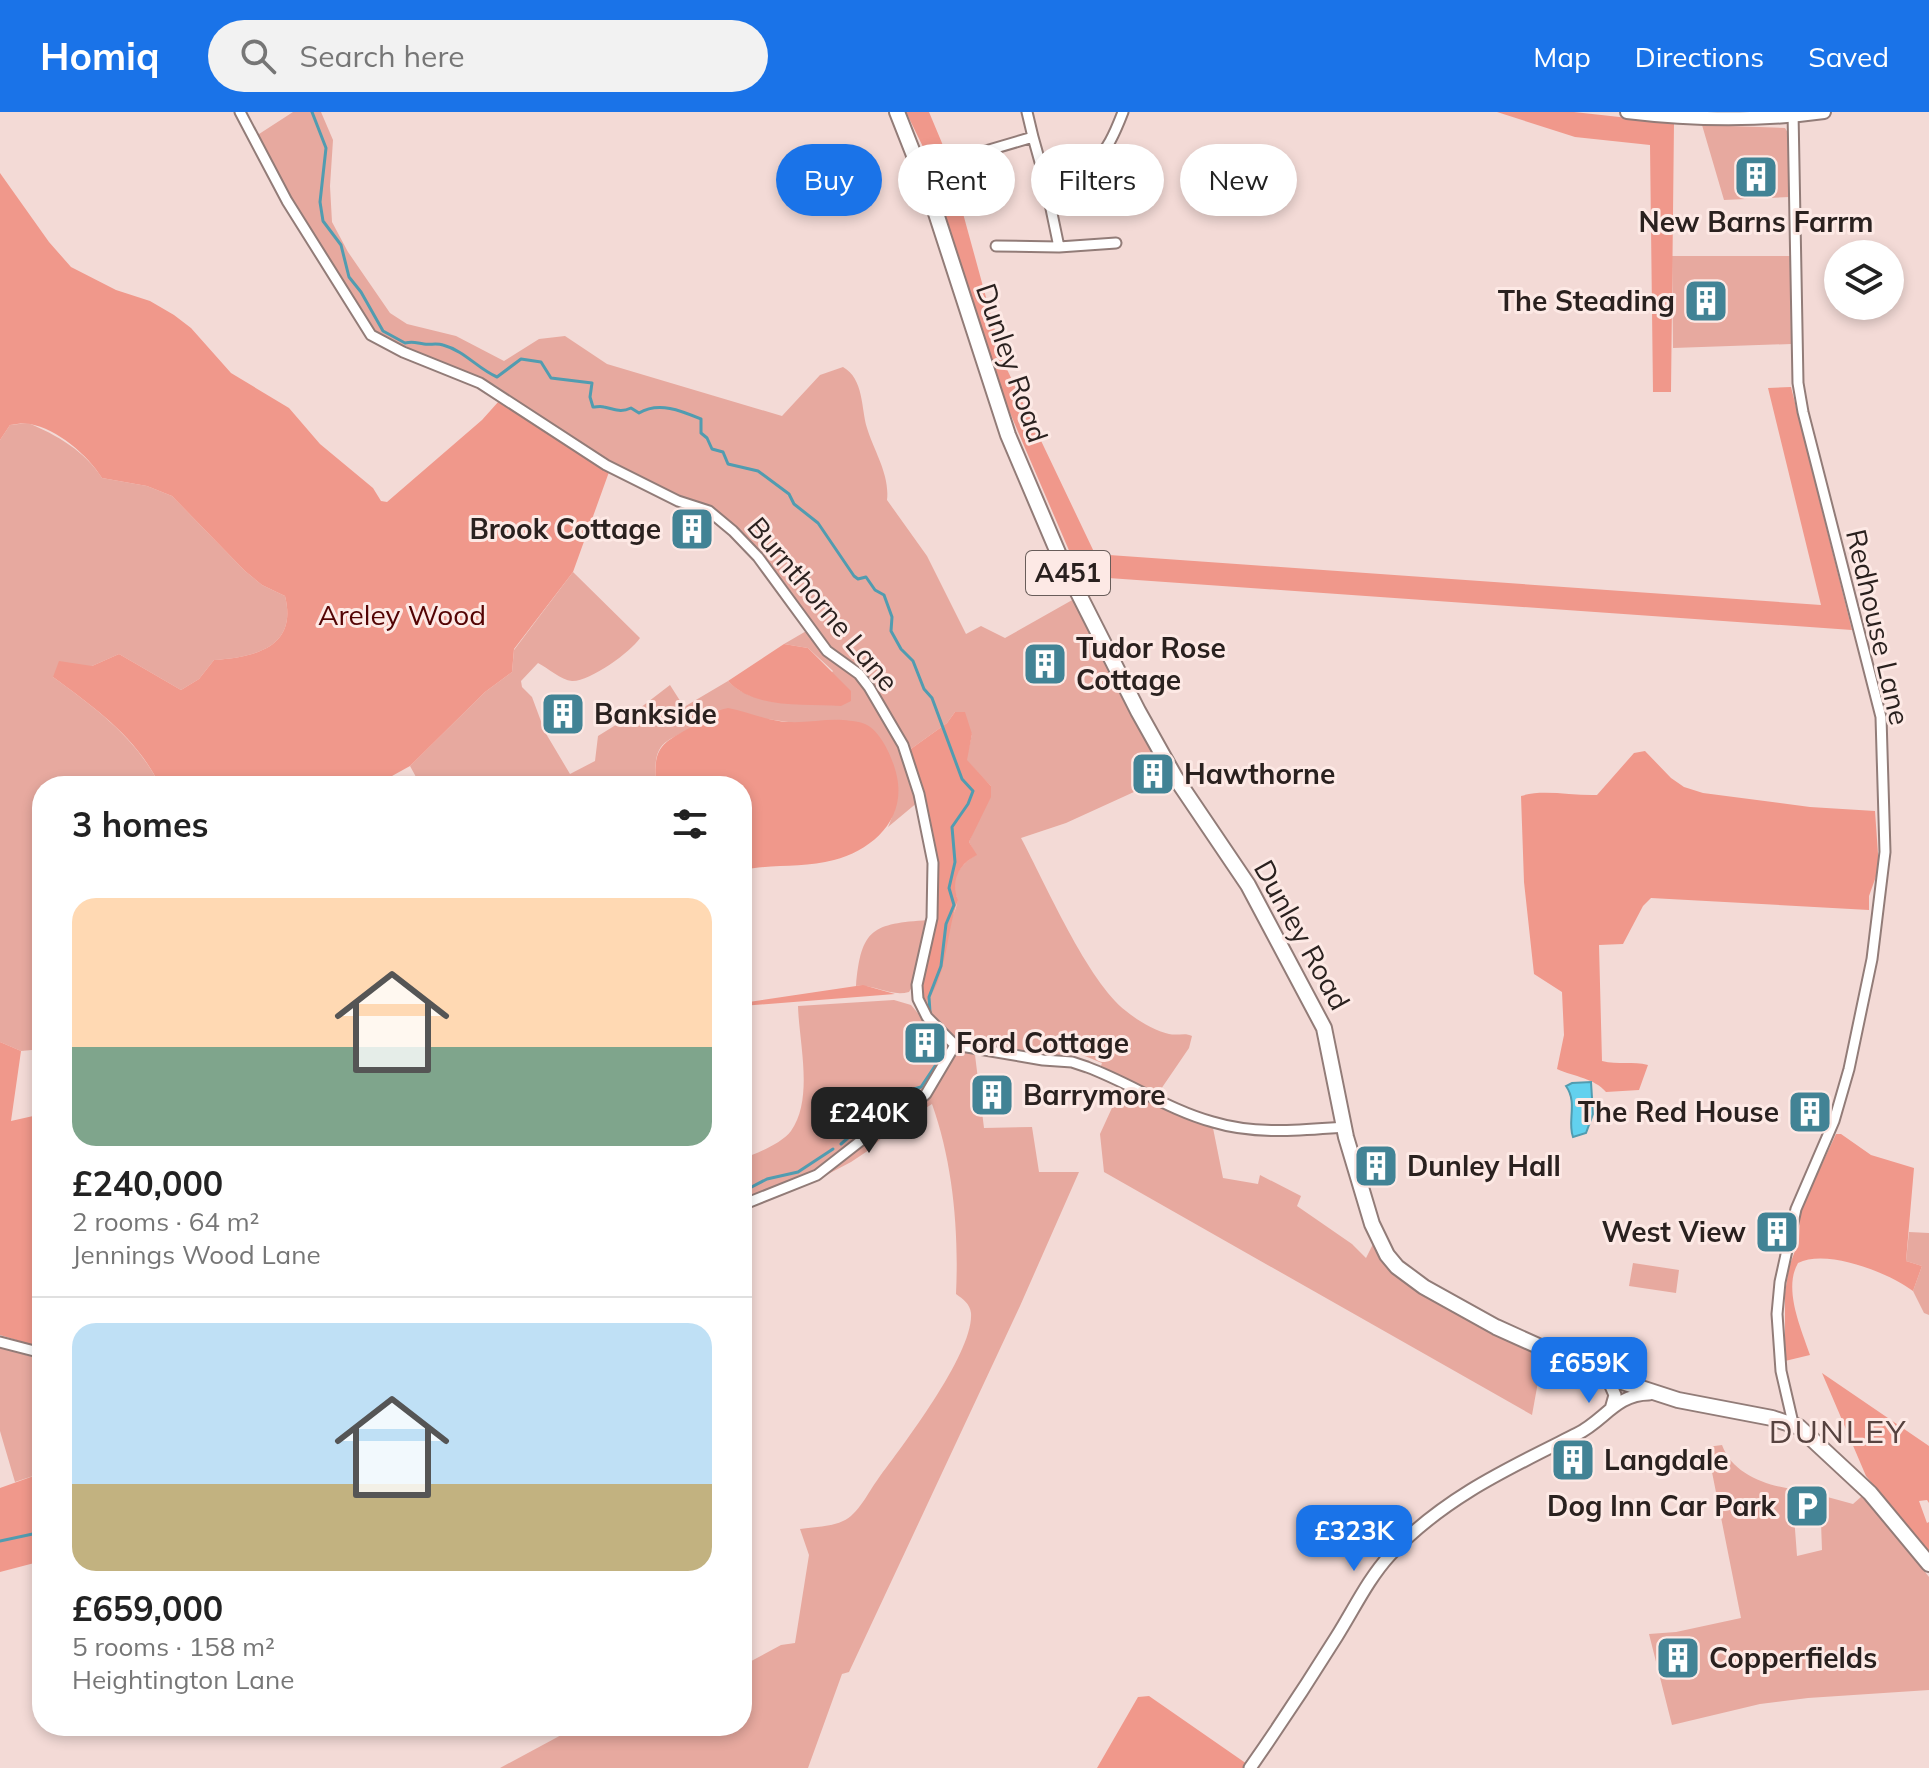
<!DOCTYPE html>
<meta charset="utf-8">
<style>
body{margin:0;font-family:Mulish,sans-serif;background:#f2f2f2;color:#222;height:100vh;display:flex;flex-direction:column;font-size:30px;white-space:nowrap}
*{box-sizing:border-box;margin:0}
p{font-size:26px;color:#767676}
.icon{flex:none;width:44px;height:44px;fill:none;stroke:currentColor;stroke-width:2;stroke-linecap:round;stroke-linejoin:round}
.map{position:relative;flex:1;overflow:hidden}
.side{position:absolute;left:32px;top:664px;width:720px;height:960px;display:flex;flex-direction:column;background:#fff;border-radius:32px;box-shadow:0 4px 12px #0003}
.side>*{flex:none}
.banner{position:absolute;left:776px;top:32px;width:760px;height:72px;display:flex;gap:16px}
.controls{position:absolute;left:1824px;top:128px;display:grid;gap:16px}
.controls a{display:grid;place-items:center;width:80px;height:80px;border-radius:50%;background:#fff;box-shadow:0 4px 12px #0003;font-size:40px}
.price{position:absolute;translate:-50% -68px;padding:0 18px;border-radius:16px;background:#1a73e8;color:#fff;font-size:26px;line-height:52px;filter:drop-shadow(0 2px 4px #0008)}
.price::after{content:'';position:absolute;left:50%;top:48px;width:24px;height:18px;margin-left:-12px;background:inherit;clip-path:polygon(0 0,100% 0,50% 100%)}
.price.on{background:#222;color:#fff}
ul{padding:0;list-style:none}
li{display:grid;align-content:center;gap:16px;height:424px;padding:0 40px}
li+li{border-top:2px solid #e0e0e0}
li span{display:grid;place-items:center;height:248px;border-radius:24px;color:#555}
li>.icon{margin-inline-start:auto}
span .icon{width:144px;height:144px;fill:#fffc;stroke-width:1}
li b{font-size:34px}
h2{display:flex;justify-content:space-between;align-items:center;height:96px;padding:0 40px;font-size:34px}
.chip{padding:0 28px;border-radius:36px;background:#fff;box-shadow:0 4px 12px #0003;font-size:28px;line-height:72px}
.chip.on{background:#1a73e8;color:#fff}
header{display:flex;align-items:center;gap:48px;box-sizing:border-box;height:112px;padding:0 40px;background:#1a73e8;color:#fff}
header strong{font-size:38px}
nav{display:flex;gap:44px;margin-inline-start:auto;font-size:28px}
.search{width:560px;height:72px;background:#f2f2f2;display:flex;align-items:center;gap:20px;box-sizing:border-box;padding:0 28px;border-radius:44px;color:#767676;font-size:30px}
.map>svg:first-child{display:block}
.green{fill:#e7a99f}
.forest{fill:#f0988b}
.water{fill:#62d1ee;stroke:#519cb0;stroke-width:2}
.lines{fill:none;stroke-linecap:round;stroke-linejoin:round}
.stream{stroke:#519cb0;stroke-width:3}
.minor-casing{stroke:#927c78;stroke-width:13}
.tertiary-casing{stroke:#927c78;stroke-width:15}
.secondary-casing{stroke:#927c78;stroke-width:16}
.primary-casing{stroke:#927c78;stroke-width:18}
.minor{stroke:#fff;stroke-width:9}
.tertiary{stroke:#fff;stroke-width:11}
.secondary{stroke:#fff;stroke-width:12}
.primary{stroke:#fff;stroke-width:14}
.labels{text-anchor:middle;stroke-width:6;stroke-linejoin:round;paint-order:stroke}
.shield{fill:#fde9e5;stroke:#695d5a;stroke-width:2}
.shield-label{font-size:26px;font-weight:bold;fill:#2a211f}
.poi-label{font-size:28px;font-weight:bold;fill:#2a211f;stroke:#fde9e5;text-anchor:start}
.street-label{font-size:28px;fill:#2a211f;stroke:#fde9e5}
.park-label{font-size:28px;fill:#530303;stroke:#fde9e5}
.quarter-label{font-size:32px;letter-spacing:2px;fill:#574340;stroke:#fde9e5}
</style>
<header>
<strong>Homiq</strong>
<div class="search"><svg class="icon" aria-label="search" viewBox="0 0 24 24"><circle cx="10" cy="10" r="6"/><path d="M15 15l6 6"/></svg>Search here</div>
<nav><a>Map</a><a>Directions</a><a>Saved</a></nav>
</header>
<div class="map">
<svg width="1929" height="1656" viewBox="0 0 1929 1656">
<rect width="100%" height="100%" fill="#f3dad6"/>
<path class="green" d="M293,0H321L333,28L330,74L332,110L348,140L390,201L407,212L456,224L504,249L539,227L565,224L607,252L782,304L820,263L843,255C864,267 861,296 867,316C874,339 890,363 887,388L927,444L966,522L981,514L1005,526L1074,487L1169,664L1066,711L1021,726C1045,771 1088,870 1126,899C1137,908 1155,919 1169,922C1178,924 1185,920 1192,924L1189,936L1159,980L1151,979L1101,954L1102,951L1065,936L1059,944L987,935L961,928L951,924L923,892C944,869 943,844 949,815C950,807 956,799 957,791C958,785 956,784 954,779C951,764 965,749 976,743L969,730L991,674L966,648L972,622L955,600L947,611L908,639L905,627L872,573L828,535L816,515L762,446L739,419L717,399L675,382L592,340L495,273L375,222L288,82L256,24Z
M1702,13L1785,16L1788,21L1789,85L1724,88Z
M1672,144H1790L1791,232L1673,236Z
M28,311C57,323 85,339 102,366L147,374L172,384L245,459L262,473L285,484C298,536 254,545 214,548L199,567L181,578L119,542L92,554L53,565C95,596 137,626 160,674H42V937L21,939L0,930V328L10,313Z
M573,460L640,526C631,540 589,570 572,569C561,568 548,556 538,551L521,569L522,575L532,585L545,620L570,662L595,649L598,624L627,606L670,573L684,595L728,569C747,589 780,591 806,592L833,559L808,536L784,532L808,518L867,577L896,629L918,690L888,715C898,695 898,662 887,642L788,610L767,607L704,606C672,634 651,619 656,674H421L410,654L485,580L512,560L514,538Z
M928,808L913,873L909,880C890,885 875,872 856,874C861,816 873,812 928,808Z
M894,888L911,893L945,933L931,966L923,976L867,1017L824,1055L804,1067L742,1089V1047C757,1041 781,1032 791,1019C814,986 799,931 798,894Z
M961,937L975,943L984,1016L1032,1015L1039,1060H1079L1020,1194L849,1560L842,1562L808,1656H500L578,1614H742V1554L781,1533L795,1531L809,1443L800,1417C813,1415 831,1415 843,1409C858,1403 869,1379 878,1367C903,1333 974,1241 971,1201C970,1192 963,1187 956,1182C959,1119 953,1051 932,992L886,1022L869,1038L851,1050L813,1070L858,1035L924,991L957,938Z
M1122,974L1213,1016L1223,1066L1258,1072L1260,1063L1301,1084L1297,1094L1352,1132L1366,1146L1373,1132L1392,1157L1500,1223L1547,1246L1538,1270L1532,1303L1104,1060L1100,1022Z
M1909,1120L1929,1121V1203L1924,1201L1913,1179L1922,1154L1906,1149Z
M1633,1151L1679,1158L1676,1181L1629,1174Z
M0,1235L42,1248V1361L15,1370L0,1319Z
M1722,1333C1732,1361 1764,1373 1792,1377L1797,1444L1822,1438L1820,1383L1853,1392L1862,1384C1847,1368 1824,1355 1816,1336L1885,1408L1929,1465V1578L1808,1586L1760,1592L1672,1613L1649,1522L1676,1520L1741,1506L1707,1335Z"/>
<path class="forest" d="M906,0H929L947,43L1004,251L1095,442L1821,493L1768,276L1791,275L1852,518L1080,464L1007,294L938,87L935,74L942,60L937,46L926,41Z
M1497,0H1574L1674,11L1671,280H1653L1650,33L1575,25Z
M0,61L49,130L71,155L116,178L150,189L174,203L191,216L231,261L289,296L320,332L373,376L381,389L387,390L482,308L499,289L609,360L573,460L514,537L512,560L485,580L410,654L374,674H160C137,625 95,596 53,565L59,549L92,554L119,542L181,578L199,567L214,548C254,545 298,536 285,484L262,473L245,459L172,384L147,374L102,366C88,343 57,317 30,312C24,311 16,312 10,313L0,328Z
M784,532L808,536L851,579V589L841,594C804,591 755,598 728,569Z
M728,596C748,600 768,609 788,610C806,611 825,607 843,608C852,609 860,609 867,613C882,621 894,649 897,665C906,708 872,738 834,748C804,756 772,752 742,758V674H656C653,634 661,632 693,614C706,607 713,599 728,596Z
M955,600H965L972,622L967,648L991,674V685L969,730L977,743C959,752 950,769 958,788C946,818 947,873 923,892C916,860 935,822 937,789C942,738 924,687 908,639L947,611Z
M1645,639L1671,666L1684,675L1703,681L1810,695L1875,699L1879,756L1869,784V798L1651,786L1643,794L1623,832L1599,833L1602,949C1618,953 1633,949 1648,953L1639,978L1606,980C1594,966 1575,965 1557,957L1564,923L1562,880L1534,862L1524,770L1521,684C1542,677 1573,684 1597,683L1634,641Z
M863,873L895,882L742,894V891Z
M0,930L21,939L11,1009L42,1002V1236L0,1223Z
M1836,1022H1841L1871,1043L1914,1056L1906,1149L1922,1154L1913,1179C1889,1161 1827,1136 1798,1151C1783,1177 1801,1216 1810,1243L1785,1249V1181L1789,1155L1799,1128L1800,1099Z
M1822,1261L1929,1334V1391L1927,1388L1919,1389L1927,1411L1929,1410V1440L1866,1364Z
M42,1361V1449L0,1460V1376Z
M1149,1584L1247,1652L1244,1656H1097L1138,1585Z"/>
<path class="water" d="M1591,970L1593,1002L1586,1021L1573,1025C1567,1009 1578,991 1566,974L1572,971Z"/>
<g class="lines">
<path class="stream" d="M312,0L326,36L320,90L323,109L341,133L349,165L361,180L383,219L405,231C414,229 416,231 424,232C430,233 437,231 443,233C465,239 478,257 497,265L521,247L541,250L551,266L592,271L590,285L593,295C597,295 600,294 604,295C615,297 620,301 631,296L639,301C659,289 682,299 701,307V321L707,326L712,337L723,340L728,352L758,359L789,382L794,392L818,411L854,464L858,467L866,465L875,478L884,483L892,505L891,519L901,537L913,549L924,577L932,586L962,667L973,679L968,692L952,715L955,750L949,776L954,793L946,812L941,854L929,885L930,900
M894,993L914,977L921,975L937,951L944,932
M841,1032L865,1011L885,1000
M742,1080L767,1067L798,1060L833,1037
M0,1429L42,1420"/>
<g class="minor-casing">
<path id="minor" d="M240,0L287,89L371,223L403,240L480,271L606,353L678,389L709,399L733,419L758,445L827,539L859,562L869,575L903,633L919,682L933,751L932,806L917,873L918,887L927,905L955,933L1043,948L1072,950L1087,955C1130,971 1169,998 1213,1010C1255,1023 1300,1018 1344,1015
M1033,25L1045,68L1059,135
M921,58L1033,25L1027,0
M1045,68C1095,52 1103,52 1123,0
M996,134L1059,135L1116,131
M742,1093L817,1063L872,1020L914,993L926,982L955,933
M0,1230L42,1241
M1793,1311L1781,1259L1777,1202L1780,1170L1796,1097L1834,1009L1849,957L1872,847L1885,740L1881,605L1803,300L1798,271L1793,0"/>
</g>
<g class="tertiary-casing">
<path id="tertiary" d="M1607,1265L1615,1283L1611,1297
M1250,1656C1280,1613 1309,1569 1337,1524C1354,1497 1368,1467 1390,1443C1443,1386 1509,1356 1577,1322C1604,1309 1616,1282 1649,1282"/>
</g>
<g class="secondary-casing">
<path id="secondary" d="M1627,0C1693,8 1758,9 1824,0"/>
</g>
<g class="primary-casing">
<path id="primary" d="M897,0L932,89L1008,323L1059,443L1138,599L1175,665L1248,773L1324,916L1346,1025L1372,1112L1387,1143L1397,1155L1424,1175L1496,1215L1607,1265L1678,1288L1772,1306L1799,1315L1870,1381L1929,1452"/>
</g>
<use href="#minor" class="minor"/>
<use href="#tertiary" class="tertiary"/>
<use href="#secondary" class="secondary"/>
<use href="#primary" class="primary"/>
</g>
<defs>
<g id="building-square" transform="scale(2.3)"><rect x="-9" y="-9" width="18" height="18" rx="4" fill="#428395" stroke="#fde9e5"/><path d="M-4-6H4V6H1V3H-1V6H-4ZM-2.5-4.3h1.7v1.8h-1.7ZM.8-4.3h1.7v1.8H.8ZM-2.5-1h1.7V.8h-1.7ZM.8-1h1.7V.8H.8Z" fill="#fff"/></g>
<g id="parking-square" transform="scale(2.3)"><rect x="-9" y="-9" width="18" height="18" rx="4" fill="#428395" stroke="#fde9e5"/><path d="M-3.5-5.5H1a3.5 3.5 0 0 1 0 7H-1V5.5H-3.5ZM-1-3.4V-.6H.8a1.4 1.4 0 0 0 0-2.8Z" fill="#fff"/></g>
</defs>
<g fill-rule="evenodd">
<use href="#building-square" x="1756" y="65"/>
<use href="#building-square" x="1706" y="189"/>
<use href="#building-square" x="692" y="417"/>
<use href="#building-square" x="1045" y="552"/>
<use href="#building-square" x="563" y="602"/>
<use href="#building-square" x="1153" y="662"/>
<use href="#building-square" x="925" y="931"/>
<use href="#building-square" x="992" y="983"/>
<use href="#building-square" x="1810" y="1000"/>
<use href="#building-square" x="1376" y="1054"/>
<use href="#building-square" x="1777" y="1120"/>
<use href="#building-square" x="1573" y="1348"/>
<use href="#parking-square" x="1807" y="1394"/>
<use href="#building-square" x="1678" y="1546"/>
</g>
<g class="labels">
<rect class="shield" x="1026" y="439" width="84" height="44" rx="6"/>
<g class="shield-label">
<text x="1068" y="470">A451</text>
</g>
<g class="poi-label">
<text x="1756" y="120" text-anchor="middle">New Barns Farrm</text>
<text x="1675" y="199" text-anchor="end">The Steading</text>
<text x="661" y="427" text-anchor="end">Brook Cottage</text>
<text x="1076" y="546">Tudor Rose<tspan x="1076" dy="32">Cottage</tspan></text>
<text x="594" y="612">Bankside</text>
<text x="1184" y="672">Hawthorne</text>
<text x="956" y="941">Ford Cottage</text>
<text x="1023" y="993">Barrymore</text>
<text x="1779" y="1010" text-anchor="end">The Red House</text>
<text x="1407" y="1064">Dunley Hall</text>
<text x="1746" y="1130" text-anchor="end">West View</text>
<text x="1604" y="1358">Langdale</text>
<text x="1776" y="1404" text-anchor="end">Dog Inn Car Park</text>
<text x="1709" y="1556">Copperfields</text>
</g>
<g class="street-label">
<text transform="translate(1012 251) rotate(71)" y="10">Dunley Road</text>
<text transform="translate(823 492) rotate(50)" y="10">Burnthorne Lane</text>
<text transform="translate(1878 515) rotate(77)" y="10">Redhouse Lane</text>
<text transform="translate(1302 823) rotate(61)" y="10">Dunley Road</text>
</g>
<g class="park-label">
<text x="402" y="513">Areley Wood</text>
</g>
<g class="quarter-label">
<text x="1838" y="1331">DUNLEY</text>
</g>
</g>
</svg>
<div class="controls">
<a><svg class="icon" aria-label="layers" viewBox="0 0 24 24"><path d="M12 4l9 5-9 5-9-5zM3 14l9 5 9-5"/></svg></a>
</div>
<b class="price on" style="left:869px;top:1043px">£240K</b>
<b class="price" style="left:1589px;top:1293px">£659K</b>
<b class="price" style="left:1354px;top:1461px">£323K</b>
<div class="banner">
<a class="chip on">Buy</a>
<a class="chip">Rent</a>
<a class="chip">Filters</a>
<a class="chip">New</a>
</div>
<section class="side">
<h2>3 homes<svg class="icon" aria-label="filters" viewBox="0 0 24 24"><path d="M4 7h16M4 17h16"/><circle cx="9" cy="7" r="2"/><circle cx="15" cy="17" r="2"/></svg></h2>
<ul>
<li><span style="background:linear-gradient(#ffd9b3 60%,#7fa58c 0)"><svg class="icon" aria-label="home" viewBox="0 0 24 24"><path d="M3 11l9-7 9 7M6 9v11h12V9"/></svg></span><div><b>£240,000</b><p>2 rooms · 64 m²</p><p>Jennings Wood Lane</p></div></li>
<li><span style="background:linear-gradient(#bfe0f5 65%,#c2b280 0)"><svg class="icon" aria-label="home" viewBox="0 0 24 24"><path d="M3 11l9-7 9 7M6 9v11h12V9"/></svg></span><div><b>£659,000</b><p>5 rooms · 158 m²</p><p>Heightington Lane</p></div></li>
</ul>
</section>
</div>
